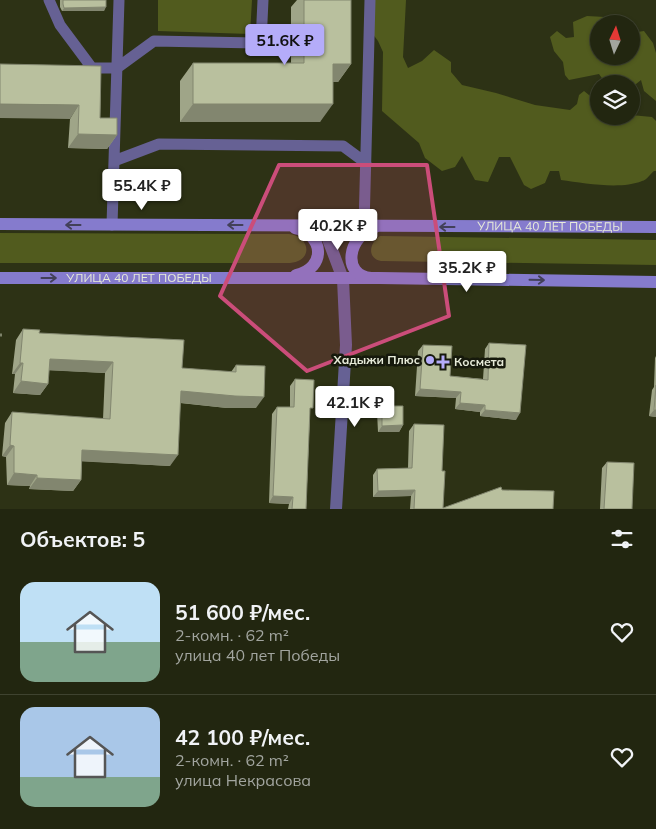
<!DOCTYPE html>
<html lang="ru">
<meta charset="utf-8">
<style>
body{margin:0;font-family:Mulish,sans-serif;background:#2a2e19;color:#f1f3f6;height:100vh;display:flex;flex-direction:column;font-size:19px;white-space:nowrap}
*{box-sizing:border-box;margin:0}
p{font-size:16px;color:#a2a59f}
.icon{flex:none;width:28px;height:28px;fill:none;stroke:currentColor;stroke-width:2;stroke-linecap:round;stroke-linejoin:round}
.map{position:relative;height:509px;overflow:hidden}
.details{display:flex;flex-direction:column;background:#222610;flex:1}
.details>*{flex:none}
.needle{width:32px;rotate:4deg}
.controls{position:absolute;left:590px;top:15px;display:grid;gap:10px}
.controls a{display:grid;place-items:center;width:50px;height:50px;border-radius:50%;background:#222610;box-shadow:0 1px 4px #0004,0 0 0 1px #3f4330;font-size:25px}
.price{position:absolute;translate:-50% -42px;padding:0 11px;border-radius:5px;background:#fff;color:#222;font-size:16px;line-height:32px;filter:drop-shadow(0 1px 2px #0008)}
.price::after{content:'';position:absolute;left:50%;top:30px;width:15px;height:11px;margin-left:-8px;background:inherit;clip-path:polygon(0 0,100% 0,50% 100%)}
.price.active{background:#b4acf9;color:#111}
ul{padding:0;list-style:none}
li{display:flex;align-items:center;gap:15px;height:125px;padding:0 20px}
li+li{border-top:1px solid #3f4330}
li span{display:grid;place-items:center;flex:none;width:140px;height:100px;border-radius:15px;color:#555}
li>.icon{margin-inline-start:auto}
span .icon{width:60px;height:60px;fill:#fffc;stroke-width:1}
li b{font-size:21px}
h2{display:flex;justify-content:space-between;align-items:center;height:60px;padding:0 20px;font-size:21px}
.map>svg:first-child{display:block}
.green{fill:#515b1e}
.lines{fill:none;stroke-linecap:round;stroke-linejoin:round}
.path{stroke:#7e836a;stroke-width:3;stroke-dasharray:2.5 2.5;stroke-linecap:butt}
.lane{stroke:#666194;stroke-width:11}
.street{stroke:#666194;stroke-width:12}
.secondary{stroke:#857bcd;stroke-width:12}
.wall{fill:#9fa588}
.shaded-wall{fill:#82866f}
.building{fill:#b9c09e;stroke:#82866f}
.oneway{stroke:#424059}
.marked{fill:#cb4d7a;fill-opacity:0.2;stroke:#cb4d7a;stroke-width:4;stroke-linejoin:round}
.poi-dot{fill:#b4acf9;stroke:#16190c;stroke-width:2}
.labels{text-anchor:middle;stroke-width:5;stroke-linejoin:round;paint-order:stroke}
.street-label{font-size:12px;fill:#e7ebd9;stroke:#16190c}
.poi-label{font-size:12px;font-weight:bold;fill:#e7ebd9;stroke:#16190c;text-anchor:end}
</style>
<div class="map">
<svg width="656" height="509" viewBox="0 0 656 509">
<rect width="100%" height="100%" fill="#2d3215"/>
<path class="green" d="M158,0H252L250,34L158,31Z
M367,0H406L403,57L408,68L422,61L434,50L451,62V72L462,85L496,93L535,105L570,110L577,104L579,95L584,91L599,103V116H631V115L652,117L656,121V171H654C650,174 647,180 642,181C620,190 584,183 561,180L559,171H550L545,183L531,189L524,185L510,157H499L488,182L475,180L462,156L455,167L442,171L425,158L419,143L382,111L383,52L378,41L366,25Z
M587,16L605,17L615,24H599V56H631V33L644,31L653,43L656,53V101L644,91L641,80L631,88V84H606L599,74L569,80L565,75L563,62L554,51L550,37L557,31L566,38L574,37L573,22Z
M0,233L289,234C311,237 313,261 290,263H0Z
M380,236L656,240V265L381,261C366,258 370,242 380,236Z"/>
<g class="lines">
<path class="path" d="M0,335H2"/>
<path class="lane" d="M49,0L60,25L92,68
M87,68H117L154,41L261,43L263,0
M114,161L159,144L343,146L366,163
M112,225L119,0
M364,226L370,0"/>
<path class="street" d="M323,226L343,279L346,345L336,509"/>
<g class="secondary">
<path id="s1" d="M0,224L656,227"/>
<path d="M295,228C324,234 327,268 296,275"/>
<path id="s2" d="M0,278H379L656,282"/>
<path d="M371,278C341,275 348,236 375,227"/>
</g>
</g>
<path class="wall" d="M60,0H106L104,11H62L60,7Z
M297,0H351V64L338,82H333L320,122H180V81L193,63H291V7Z
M101,66L100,118L117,135L107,149L68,148L70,119Z
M23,329L182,368L231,372L236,365L256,408H227L180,403L170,466L82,461L81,480L73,491L29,489L30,486L7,485L6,457L2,456L5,423L12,412L103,419L105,373L49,370L48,384L40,395L13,393L15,374H12L16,340Z
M489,343L516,420L480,416V412L455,409L456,398L415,396L418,351L423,345L450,376L483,379L485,349Z
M656,356V417L649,416L652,390L654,387L655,358Z
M295,379L310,413L306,509H288L289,504L269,503L272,414L277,407H290V386Z
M382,406L403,425L399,432H378L377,412Z
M414,424L442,471L443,508L502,490L553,509H410L411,496L373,497V475L377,469L408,468L409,431Z
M607,462L632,509H600L602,468Z"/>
<path class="shaded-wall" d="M106,7L104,11H62L64,8Z
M333,64H351L338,82H320Z
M0,104L79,105L70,119L0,118Z
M193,104H333L320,122H180Z
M78,134L117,135L107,149L68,148Z
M50,359L113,362L105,373L42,370Z
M20,363H23L15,374H12Z
M21,381L48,384L40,395L13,393Z
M420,389L461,392L456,398L415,396Z
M181,391L264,397L256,408H227L173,402Z
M460,403L485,405L480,412L455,409Z
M485,410L520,413L516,420L480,416Z
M654,410H656V417L649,416Z
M403,425L399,432H378L382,426Z
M10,445L14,446L6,457L2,456Z
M82,450L178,455L170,466L74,461Z
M14,473L37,475L30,486L7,485Z
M37,478L81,480L73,491L29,489Z
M415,490L411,496L373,497L378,491Z
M273,496L293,497L289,504L269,503Z"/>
<path class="building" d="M63,0H106V7L64,8L63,4Z
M304,0H351V64H333V104H193V63H304Z
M0,64L101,66L100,118H117V135L78,134L79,105L0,104Z
M23,329L40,330L39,333L184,340L182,368L236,372V365L265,366L264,397L235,396L181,391L178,455L82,450L81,480L37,478V475L14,473V446L10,445L12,412L110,419L113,362L50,359L48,384L21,381L23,363H20Z
M489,343L526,345L520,413L485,410V405L460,403L461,392L420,389L423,345L452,346L450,376L488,380Z
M295,379L314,380L313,408H310L306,509H292L293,497L273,496L277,407H294Z
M656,385V410H654Z
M382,406H403V425L382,426Z
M414,424L444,425L442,471H445L443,508L501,487L502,490L554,491L553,509H414L415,490L378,491L377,469L412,468Z
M607,462L634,463L632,509H604Z"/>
<defs><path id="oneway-shaft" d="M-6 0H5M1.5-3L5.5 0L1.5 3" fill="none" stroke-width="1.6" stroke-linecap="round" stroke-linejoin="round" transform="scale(1.25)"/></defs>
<g class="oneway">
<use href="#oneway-shaft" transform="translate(73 225) rotate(-180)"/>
<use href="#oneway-shaft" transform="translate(235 225) rotate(-180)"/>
<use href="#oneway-shaft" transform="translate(447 227) rotate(-180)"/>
<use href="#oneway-shaft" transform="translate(49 278)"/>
<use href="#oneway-shaft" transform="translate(537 280) rotate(1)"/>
</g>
<path class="marked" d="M279,165H427L449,316L307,371L220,296Z"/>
<g class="poi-dot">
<circle cx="430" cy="360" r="5"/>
<path d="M440.5 354.5h5v5h5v5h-5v5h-5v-5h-5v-5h5z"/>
</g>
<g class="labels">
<g class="street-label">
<text dy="4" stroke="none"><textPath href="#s1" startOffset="550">УЛИЦА 40 ЛЕТ ПОБЕДЫ</textPath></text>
<text dy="4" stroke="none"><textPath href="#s2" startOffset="139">УЛИЦА 40 ЛЕТ ПОБЕДЫ</textPath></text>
</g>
<g class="poi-label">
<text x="420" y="364">Хадыжи Плюс</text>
<text x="454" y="366" text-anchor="start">Космета</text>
</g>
</g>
</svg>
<div class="controls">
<a><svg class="needle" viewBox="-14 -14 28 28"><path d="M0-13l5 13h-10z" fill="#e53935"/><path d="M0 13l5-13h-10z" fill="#a2a59f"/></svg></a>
<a><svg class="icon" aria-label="layers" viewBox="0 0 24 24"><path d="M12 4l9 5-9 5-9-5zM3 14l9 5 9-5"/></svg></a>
</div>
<b class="price active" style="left:285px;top:66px">51.6K ₽</b>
<b class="price" style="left:142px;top:211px">55.4K ₽</b>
<b class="price" style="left:338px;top:251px">40.2K ₽</b>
<b class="price" style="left:467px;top:293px">35.2K ₽</b>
<b class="price" style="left:355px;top:428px">42.1K ₽</b>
</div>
<section class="details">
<h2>Объектов: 5<svg class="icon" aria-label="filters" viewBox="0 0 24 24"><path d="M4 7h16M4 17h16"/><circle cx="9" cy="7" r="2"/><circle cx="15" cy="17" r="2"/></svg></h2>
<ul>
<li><span style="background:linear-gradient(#bfe0f5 60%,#7fa58c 0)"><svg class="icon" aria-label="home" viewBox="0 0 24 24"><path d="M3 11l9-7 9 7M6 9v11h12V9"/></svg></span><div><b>51 600 ₽/мес.</b><p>2-комн. · 62 m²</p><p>улица 40 лет Победы</p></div><svg class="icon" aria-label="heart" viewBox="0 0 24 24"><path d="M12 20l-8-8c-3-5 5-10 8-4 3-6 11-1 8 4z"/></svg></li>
<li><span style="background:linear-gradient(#a9c7e8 70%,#7fa58c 0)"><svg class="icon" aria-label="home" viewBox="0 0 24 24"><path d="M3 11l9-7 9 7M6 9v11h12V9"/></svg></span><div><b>42 100 ₽/мес.</b><p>2-комн. · 62 m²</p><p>улица Некрасова</p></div><svg class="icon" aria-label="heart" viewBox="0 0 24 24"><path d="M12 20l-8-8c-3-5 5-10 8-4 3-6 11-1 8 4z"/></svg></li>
</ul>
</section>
